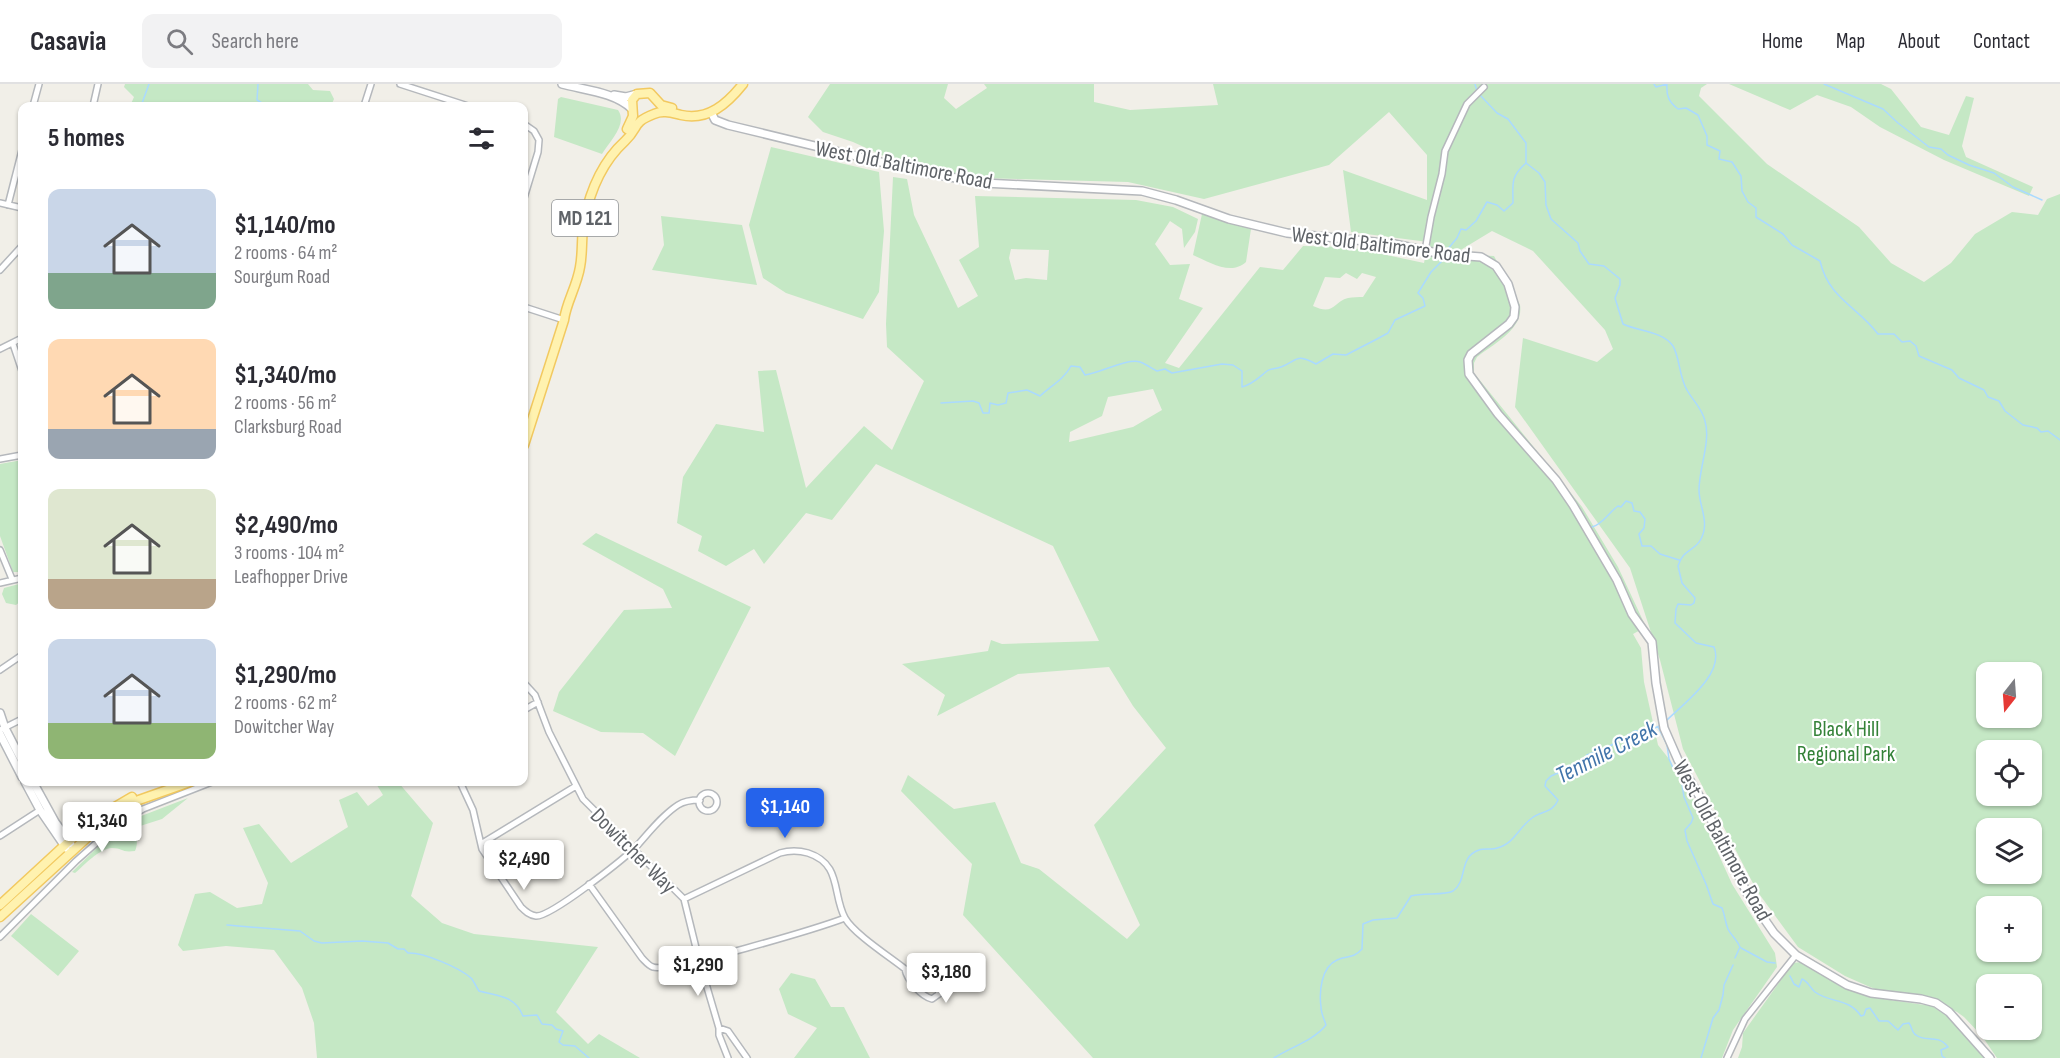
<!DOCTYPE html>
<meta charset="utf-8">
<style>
body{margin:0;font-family:"Sofia Sans Condensed",sans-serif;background:#f2f2f3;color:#2b2b33;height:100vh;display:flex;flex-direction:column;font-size:22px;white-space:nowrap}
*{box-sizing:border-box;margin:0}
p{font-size:20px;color:#7c7c81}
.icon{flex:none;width:33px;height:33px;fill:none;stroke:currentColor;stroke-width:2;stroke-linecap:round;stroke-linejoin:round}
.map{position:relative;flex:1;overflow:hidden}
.drawer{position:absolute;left:18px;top:18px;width:510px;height:684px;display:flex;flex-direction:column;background:#fff;border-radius:12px;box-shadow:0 2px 4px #0004}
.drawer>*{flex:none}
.needle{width:39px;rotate:197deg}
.tools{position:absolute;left:1976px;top:578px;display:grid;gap:12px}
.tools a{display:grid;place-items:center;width:66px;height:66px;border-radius:12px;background:#fff;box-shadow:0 2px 4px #0004;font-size:30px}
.price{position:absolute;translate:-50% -51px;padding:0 14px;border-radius:6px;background:#fff;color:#222;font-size:20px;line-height:39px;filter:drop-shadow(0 2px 3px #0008)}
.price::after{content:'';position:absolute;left:50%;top:36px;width:18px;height:14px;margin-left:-9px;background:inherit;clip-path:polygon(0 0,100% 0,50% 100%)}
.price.current{background:#2563eb;color:#fff}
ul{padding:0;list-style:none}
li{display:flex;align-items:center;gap:18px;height:150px;padding:0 30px}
li span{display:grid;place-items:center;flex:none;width:168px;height:120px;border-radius:12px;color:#555}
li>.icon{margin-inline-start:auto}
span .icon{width:72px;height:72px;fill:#fffc;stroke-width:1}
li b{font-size:26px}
h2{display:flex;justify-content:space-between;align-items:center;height:72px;padding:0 30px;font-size:26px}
header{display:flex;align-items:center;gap:36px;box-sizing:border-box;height:84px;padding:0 30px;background:#fff;border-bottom:2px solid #e1e1e2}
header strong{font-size:28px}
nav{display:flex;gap:33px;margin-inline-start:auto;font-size:21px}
.search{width:420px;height:54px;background:#f2f2f3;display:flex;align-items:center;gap:15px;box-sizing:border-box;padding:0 21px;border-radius:12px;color:#7c7c81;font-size:22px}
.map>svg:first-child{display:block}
.green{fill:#c5e8c5;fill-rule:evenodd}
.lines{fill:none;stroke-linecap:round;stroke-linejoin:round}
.stream{stroke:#aadaff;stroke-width:1.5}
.minor-casing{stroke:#b5b8bc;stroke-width:8}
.tertiary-casing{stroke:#b5b8bc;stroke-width:10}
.primary-casing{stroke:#f2c960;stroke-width:11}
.minor{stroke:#fff;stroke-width:5}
.tertiary{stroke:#fff;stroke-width:7}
.primary{stroke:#fff2af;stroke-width:8}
.labels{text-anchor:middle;stroke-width:4.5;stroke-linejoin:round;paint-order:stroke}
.shield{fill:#fff;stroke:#8f9295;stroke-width:1.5}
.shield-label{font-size:21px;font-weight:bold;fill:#5f6368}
.street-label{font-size:22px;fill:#5f6368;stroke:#fff}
.park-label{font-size:22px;fill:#348238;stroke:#fff}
.water-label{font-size:24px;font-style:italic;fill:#4174aa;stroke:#fff}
</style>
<header>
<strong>Casavia</strong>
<div class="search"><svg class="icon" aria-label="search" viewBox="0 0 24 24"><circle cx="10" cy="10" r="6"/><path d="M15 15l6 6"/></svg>Search here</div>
<nav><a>Home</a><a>Map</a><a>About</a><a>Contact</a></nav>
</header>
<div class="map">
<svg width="2060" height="974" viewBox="0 0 2060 974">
<rect width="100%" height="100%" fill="#f1efe8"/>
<path class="green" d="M125,0H308L313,6L330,7L334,15L331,22H130L134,13L124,3Z
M830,0H948L944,14L956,25L987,4L984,0H1094V18L1130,26L1218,21L1213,0H1707L1701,4L1699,12L1767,80L1859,143L1891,179L1924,198L1951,179L1975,150L2012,128L2038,131L2047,115L2060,110V974H1997L1982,952L1964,933L1957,928L1944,922L1886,909L1870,903L1845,892L1798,863L1757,807L1683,665L1660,576L1630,484L1515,323L1523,254L1597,278L1613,265L1605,246L1533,167L1492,147L1454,170L1494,172L1520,221C1524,245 1493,260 1477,273L1474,279V289L1582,423L1618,483L1646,543L1633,550L1641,564L1644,598L1658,661L1669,675L1674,686L1681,694L1693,714L1732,800L1775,869L1777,883L1733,946L1722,974H1093L963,831L972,780L901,707L908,691L954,725L995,718L1021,779L1039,785L1127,855L1140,841L1094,741L1166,664L1133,622L1109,583L1018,590L937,632L945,611L902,580L988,567L991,556L1002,560L1099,557L1053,462L876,380L832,436L806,429L764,480L754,465L726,482L698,467L702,452L677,439L683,393L716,340L764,348L758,287L776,286L806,404L864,342L892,366L924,297L887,263L886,240L893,93L907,95L914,131L958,224L978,212L959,176L979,163L975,112L1136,116L1173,123L1198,135L1195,148L1184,164L1182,145L1170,137L1155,160L1170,181L1190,180L1179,215L1203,224L1165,279L1179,284L1260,183L1283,186L1303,162L1349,163L1424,179L1428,158L1351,148L1343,86L1427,116V71L1389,28L1329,81L1204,115L1128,98L978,94L938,86L884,72L853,58L823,48L808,33ZM1011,165L1049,166L1047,196L1026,194L1015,196L1009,174ZM1346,189L1357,195L1362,189L1376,193L1363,213C1359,213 1353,213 1348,214C1333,218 1334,232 1313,222L1325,193L1340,194ZM1153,305L1162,326L1133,343L1069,358L1070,348L1102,332L1108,313ZM1986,588H2031V633H1986ZM1986,666H2031V711H1986ZM1986,744H2031V789H1986ZM1986,822H2031V867H1986ZM1986,900H2031V945H1986Z
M1729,0H1881L1891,5L1921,43L1949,51L1966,12L1974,14L1962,62L1966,73L2033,103L2029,112L1944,76L1880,43L1851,23L1817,11L1790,26Z
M561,13L618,26C628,40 610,57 602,70L554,53L558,15Z
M771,63L879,88L884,147L879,208L863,235L786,209L763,194L749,141Z
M1202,130L1251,145L1246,178C1231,192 1209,178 1193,171Z
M661,132L742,141L757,201L652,186L664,161Z
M22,376V488H13L0,452V380Z
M596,449L751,523L675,672L643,649L601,648L553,627L559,608L624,526L672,524L663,505L582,460Z
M19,500L22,505V516L16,521L6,519L2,510L4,504Z
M375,698H398L433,739L411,812L442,839L474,850L598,863L556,928L588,960L599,950L640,974H317L314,939L302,904L274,866L226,862L183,867L178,861L195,810L210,808L237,824L262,820L268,799L243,744L259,740L291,779L348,743L339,716L357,708L368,722L383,711Z
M188,714L162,735L137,743C135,752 139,758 135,767C121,769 123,764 112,764C98,765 85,781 75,789L72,788L106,755L136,734Z
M31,830L79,867L58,892L11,852Z
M1801,878L1846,905L1869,913L1932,922L1950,934L1985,974H1738L1742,963L1743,949L1793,879Z
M791,889L815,895L831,923H844L870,974H794L817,944L788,930L779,905Z"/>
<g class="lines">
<path class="stream" d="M258,0L257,16L267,22
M1475,0L1477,7
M1654,0L1656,3L1667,0C1666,12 1669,18 1678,25L1686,24L1698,31L1707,52V61L1720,67L1719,75L1732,78L1741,92L1742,107L1748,118L1756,124V133L1783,150L1792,161L1820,177C1829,215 1857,222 1878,250H1894L1902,258L1910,257L1916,262L1919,272L1952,286L1959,294L1984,306L1988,313L1999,317L2005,327L2023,341L2037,344L2041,348L2048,347L2060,356
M1824,0L1883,25L1898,39L1929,63L1941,65L1948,71L1969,81L1994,89L2013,103L2042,116
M1480,11L1497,29L1508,35L1526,59V79L1539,89L1545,98L1546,121L1551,135L1578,159L1580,167L1589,180L1604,182L1620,195V201L1615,214L1623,240C1637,247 1663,247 1673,262C1680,274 1679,293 1687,306C1693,317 1702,324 1705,337C1711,357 1699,384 1699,406C1699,422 1710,438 1701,455C1695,467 1683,465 1678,482L1682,499L1695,514L1694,519L1691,521L1678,520L1676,525L1675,539L1696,559L1714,563C1725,590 1683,620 1666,637
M141,22L149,0
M1447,166L1457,154L1461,145L1466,146L1476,137L1487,118L1497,121L1504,127L1513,119C1513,100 1510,93 1526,79
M941,319L973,317L979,319L983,329H989L990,319L998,321L1006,319L1008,309L1027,306L1040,312C1051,302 1065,294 1071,282L1080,283L1085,291C1100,289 1127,274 1140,278C1146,280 1151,284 1157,287L1165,285L1172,289L1222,280L1233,281L1242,287V303C1253,300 1258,294 1267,287C1271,284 1276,285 1281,283C1298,276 1296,269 1316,280L1333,270L1346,271L1377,255L1388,249L1395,236L1425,222L1423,214L1418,209L1431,188L1445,174
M1592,443C1603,440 1609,428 1618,422L1621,423L1626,417L1632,419L1634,427L1640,428L1645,435L1644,444L1639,450L1642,462H1651L1660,470L1679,476
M1658,643L1667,661L1669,675L1674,686L1681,694L1684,713L1693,734L1691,739L1685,746L1687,757L1706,800L1713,820L1722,824C1725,831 1725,838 1728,845C1731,851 1737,856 1740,863L1735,874
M227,841L300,847L314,857L322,859L362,857L388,859L398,865H404L408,869C423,868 460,884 471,894C474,897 476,903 479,907C497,912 515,911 523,932L537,931L542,940L552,941L556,945L563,947L559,958L563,961L575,962L589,974
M1741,864L1767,878L1775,879
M1790,892L1794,900L1799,903L1802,895C1809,898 1810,904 1815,908C1830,919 1849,914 1861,932L1864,931L1866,925L1870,924L1879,937H1888L1898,946L1903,940L1909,939C1912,943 1912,949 1916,951C1926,959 1937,949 1948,963L1941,966L1942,972L1945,974
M1274,974C1291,963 1313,957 1326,941C1324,935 1321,929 1321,923C1319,908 1321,883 1337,876C1348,871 1353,875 1362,865L1363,840L1373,836L1397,834L1411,812C1423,808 1444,812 1453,807C1468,797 1458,773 1479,766C1484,764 1492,766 1497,764C1514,760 1519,743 1532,734C1541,727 1553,729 1558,716L1545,702L1546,697L1551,692L1581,679L1587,671L1610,662L1635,647H1648L1659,642
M1701,974L1713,934L1719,926L1723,911L1724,901L1733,881"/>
<g class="minor-casing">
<path id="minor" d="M400,0L468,22
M33,22L39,0
M93,22L98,0
M364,22L371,0
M524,40L534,47L539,56L538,68L524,114
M0,119L22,124
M8,121L22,66
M1425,167L1431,133L1442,90L1445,67L1467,20L1484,3
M0,186L22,162
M524,223L564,236
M13,260L22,287
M0,265L22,254
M0,375L22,371
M0,466L12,495
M0,499L22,494
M0,586L22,571
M524,599L535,611L549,648L583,715L684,815L699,876L719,944V951L728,974
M524,626L538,618
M0,646L22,635
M460,698L473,726L482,765L521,823C525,827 529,831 536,832C551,833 622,776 635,764C648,750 661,732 678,721C684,717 692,716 700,716
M699 718a9 9 0 1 1 18 0a9 9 0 1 1-18 0Z
M0,752L40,726
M481,760L576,702
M589,800L642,874C645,877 649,882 653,883C670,889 821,843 845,834
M684,815L780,769C790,766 798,766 808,769C842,780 832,810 845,834C854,850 890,873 905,885L913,886L937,900L939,910L932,915C921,912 907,896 905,885
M0,853L76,777L119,739L143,725L212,698
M719,944L728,947L747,974
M1727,974L1745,935L1796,871"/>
</g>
<g class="tertiary-casing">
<path id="tertiary" d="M562,0C584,6 615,8 632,25
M614,11L626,13L637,10
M711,28L715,36L728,41L922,88L984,99L1142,107L1176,116L1229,135L1287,149L1394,160L1442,170L1481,173L1496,182L1508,200L1515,223L1514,233L1509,240L1471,270L1468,276L1469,290L1498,330L1556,396L1573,421L1617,496L1632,530L1652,558L1656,599L1664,644L1678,676L1701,715L1749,813L1774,849L1796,871L1847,901L1871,909L1921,915L1936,919L1949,928L1990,974
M0,629L5,644L22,677
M0,650L22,693
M25,698L40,726L66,764
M33,698L55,738L71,760"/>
</g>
<g class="primary-casing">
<path id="primary" d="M627,45L633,32L632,16L637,10L650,9L661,21L672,24
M524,361L564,236C566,219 577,202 580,183C583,168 581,153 584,137C590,107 602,78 625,57C640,43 631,39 654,30C663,26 672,29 681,31C708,37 727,20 743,0
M0,821L91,737L132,713
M0,833L112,731L136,717L190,698"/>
</g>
<use href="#minor" class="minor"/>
<use href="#tertiary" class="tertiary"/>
<use href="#primary" class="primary"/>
</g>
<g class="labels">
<rect class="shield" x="552" y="116" width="66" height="36" rx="4.5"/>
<g class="shield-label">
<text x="585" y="141">MD 121</text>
</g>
<g class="street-label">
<text transform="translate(904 80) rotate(11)" y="8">West Old Baltimore Road</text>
<text transform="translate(1381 160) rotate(7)" y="8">West Old Baltimore Road</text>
<text transform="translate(1723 756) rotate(61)" y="8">West Old Baltimore Road</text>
<text transform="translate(634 766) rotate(45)" y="8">Dowitcher Way</text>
</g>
<g class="park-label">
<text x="1846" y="652">Black Hill<tspan x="1846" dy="25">Regional Park</tspan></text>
</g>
<g class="water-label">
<text transform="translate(1606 668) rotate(-27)" y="8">Tenmile Creek</text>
</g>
</g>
</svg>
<div class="tools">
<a><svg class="needle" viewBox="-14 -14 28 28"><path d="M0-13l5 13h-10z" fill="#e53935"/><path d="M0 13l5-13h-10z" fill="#7c7c81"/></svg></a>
<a><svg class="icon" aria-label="locate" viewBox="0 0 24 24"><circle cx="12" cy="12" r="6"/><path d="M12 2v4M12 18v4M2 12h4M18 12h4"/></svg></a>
<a><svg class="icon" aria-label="layers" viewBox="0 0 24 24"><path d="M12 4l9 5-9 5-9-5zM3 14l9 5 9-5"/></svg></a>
<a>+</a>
<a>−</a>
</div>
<b class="price current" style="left:785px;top:755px">$1,140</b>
<b class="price" style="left:102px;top:769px">$1,340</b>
<b class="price" style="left:524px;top:807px">$2,490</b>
<b class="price" style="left:698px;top:913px">$1,290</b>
<b class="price" style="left:946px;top:920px">$3,180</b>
<section class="drawer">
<h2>5 homes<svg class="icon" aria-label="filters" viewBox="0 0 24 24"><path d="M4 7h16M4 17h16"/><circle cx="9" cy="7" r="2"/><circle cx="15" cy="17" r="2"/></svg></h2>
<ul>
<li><span style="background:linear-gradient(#c9d6e8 70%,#7fa58c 0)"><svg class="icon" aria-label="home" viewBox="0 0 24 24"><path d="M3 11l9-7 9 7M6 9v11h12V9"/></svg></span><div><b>$1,140/mo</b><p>2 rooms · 64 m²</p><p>Sourgum Road</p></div></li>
<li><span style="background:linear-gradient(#ffd9b3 75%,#9aa5b1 0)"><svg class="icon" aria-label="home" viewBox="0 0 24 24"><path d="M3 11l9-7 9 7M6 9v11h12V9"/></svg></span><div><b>$1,340/mo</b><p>2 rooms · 56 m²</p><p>Clarksburg Road</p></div></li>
<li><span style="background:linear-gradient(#dfe7d0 75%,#b9a48a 0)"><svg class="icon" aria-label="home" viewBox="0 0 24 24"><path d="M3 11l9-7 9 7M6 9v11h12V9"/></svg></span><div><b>$2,490/mo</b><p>3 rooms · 104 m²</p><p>Leafhopper Drive</p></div></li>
<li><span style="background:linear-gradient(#c9d6e8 70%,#8fb573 0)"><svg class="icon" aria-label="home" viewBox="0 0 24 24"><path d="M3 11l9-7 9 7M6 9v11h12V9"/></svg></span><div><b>$1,290/mo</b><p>2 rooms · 62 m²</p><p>Dowitcher Way</p></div></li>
</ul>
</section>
</div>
